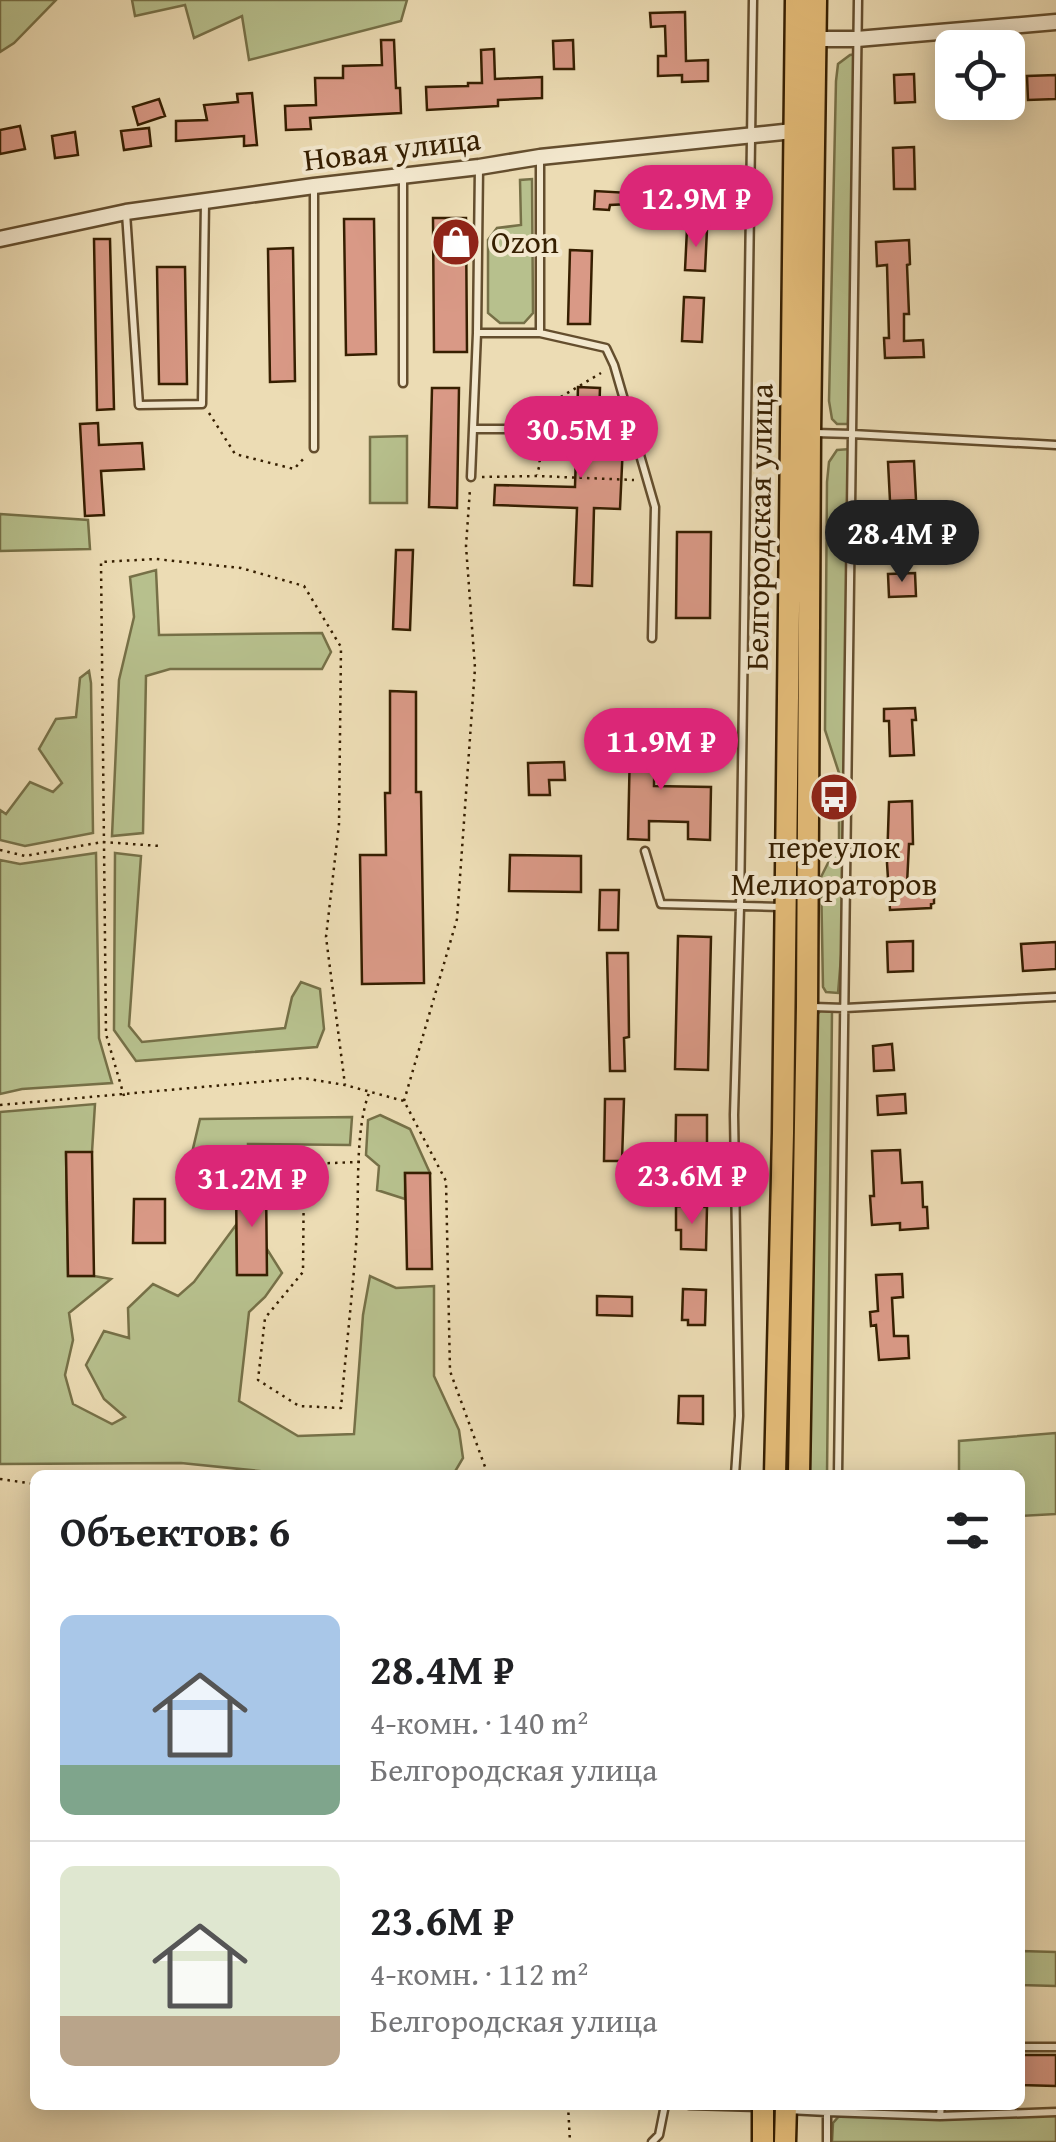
<!DOCTYPE html>
<html lang="ru">
<meta charset="utf-8">
<style>
body{margin:0;font-family:"Gentium Book Plus",serif;background:#f2f2f2;color:#202124;height:100vh;display:flex;flex-direction:column;font-size:38px;white-space:nowrap}
*{box-sizing:border-box;margin:0}
p{font-size:32px;color:#757577}
.icon{flex:none;width:55px;height:55px;fill:none;stroke:currentColor;stroke-width:2;stroke-linecap:round;stroke-linejoin:round}
.map{position:relative;flex:1;overflow:hidden}
.details{position:absolute;left:30px;top:1470px;width:995px;height:640px;display:flex;flex-direction:column;background:#fff;border-radius:15px;box-shadow:0 5px 25px #0003}
.details>*{flex:none}
.buttons{position:absolute;left:935px;top:30px;display:grid;gap:20px}
.buttons a{display:grid;place-items:center;width:90px;height:90px;border-radius:15px;background:#fff;box-shadow:0 5px 25px #0003;font-size:50px}
.price{position:absolute;translate:-50% -85px;padding:0 22px;border-radius:35px;background:#db2777;color:#fff;font-size:32px;line-height:65px;filter:drop-shadow(0 2px 5px #0008)}
.price::after{content:'';position:absolute;left:50%;top:60px;width:30px;height:22px;margin-left:-15px;background:inherit;clip-path:polygon(0 0,100% 0,50% 100%)}
.price.active{background:#222;color:#fff}
ul{padding:0;list-style:none}
li{display:flex;align-items:center;gap:30px;height:250px;padding:0 30px}
li+li{border-top:2px solid #e0e0e0}
li span{display:grid;place-items:center;flex:none;width:280px;height:200px;border-radius:15px;color:#555}
li>.icon{margin-inline-start:auto}
span .icon{width:120px;height:120px;fill:#fffc;stroke-width:1}
li b{font-size:42px}
h2{display:flex;justify-content:space-between;align-items:center;height:120px;padding:0 30px;font-size:42px}
.map>svg:first-child{display:block}
.green{fill:#b7c08d;stroke:#767047;stroke-width:2.5}
.building{fill:#d99986;stroke:#361f01;stroke-width:2.5}
.lines{fill:none;stroke-linecap:round;stroke-linejoin:round}
.service-casing{stroke:#644e2e;stroke-width:11}
.minor-casing{stroke:#644e2e;stroke-width:19}
.primary-casing{stroke:#361f01;stroke-width:25}
.path{stroke:#361f01;stroke-width:2.5;stroke-dasharray:2.5 5;stroke-linecap:butt}
.service{stroke:#f3e8ce;stroke-width:6}
.minor{stroke:#f3e8ce;stroke-width:14}
.primary{stroke:#e6be7a;stroke-width:20}
.labels{text-anchor:middle;stroke-width:8;stroke-linejoin:round;paint-order:stroke}
.street-label{font-size:32px;fill:#361f01;stroke:#f3e8ce}
.poi-label{font-size:32px;fill:#361f01;stroke:#f3e8ce;text-anchor:start}
</style>
<div class="map">
<svg width="1056" height="2142" viewBox="0 0 1056 2142">
<rect width="100%" height="100%" fill="#ecdcb4"/>
<filter id="stains"><feTurbulence type="fractalNoise" baseFrequency=".002" numOctaves="4"/><feColorMatrix values="0 0 0 0 .2 0 0 0 0 .09 0 0 0 0 .02 0 0 0 .5 -.17"/></filter>
<radialGradient id="worn" r=".72"><stop offset=".6" stop-color="#630" stop-opacity="0"/><stop offset="1" stop-color="#630" stop-opacity=".3"/></radialGradient>
<path class="green" d="M0,0H56L14,43L0,52Z
M132,0H407L401,21L249,60L242,16L194,38L185,5L135,16Z
M858,54L848,424H837L832,419L829,401L836,81L838,64L850,55Z
M532,179L533,313L524,323H500L488,313V240L497,228L521,225L520,180Z
M407,436V503H370V437Z
M850,449L846,897L838,993L826,992L823,987L821,877L839,841V773L825,730L827,482L829,462L837,450Z
M0,514L88,520L90,549L0,551Z
M156,570L159,635L322,633L331,652L322,669H170L146,676L143,833L112,836L119,680L134,617L130,577Z
M89,671L91,683L93,833L25,846L0,840V810L6,814L30,782L53,792L62,783L39,749L56,719L76,717L80,678Z
M96,853L99,1038L112,1083L22,1089L0,1094V860L20,864Z
M115,853L141,856L129,1026L142,1042L285,1028L292,997L301,982L320,989L324,1029L317,1047L136,1061L114,1030Z
M821,1010L832,1012L827,1475H808L813,1020Z
M95,1104L92,1152L66,1153L68,1276H94L111,1279L69,1313L73,1340L65,1375L73,1404L112,1424L125,1417L104,1399L86,1365L104,1331L129,1338L128,1308L153,1284L178,1296L194,1282L236,1225L237,1275H266L267,1249L282,1273L265,1297L249,1312L239,1401L298,1436L354,1434L363,1315L370,1276L396,1288L434,1286V1376L459,1430L463,1458L453,1475H299L181,1463L0,1464V1112Z
M380,1115L410,1129L430,1173H405V1199L377,1190L379,1166L366,1155L368,1120Z
M352,1117L350,1145L248,1144V1156L191,1157L200,1119Z
M1056,1433V1514L1020,1516V1475H959V1441Z
M1020,1951L1056,1952V1986L1020,1985Z
M1056,2114V2142H832L833,2123L840,2115Z"/>
<path class="building" d="M685,12L686,61L708,60V81L682,82V75L658,76V56H666L665,26L651,27L650,13Z
M381,40H394L396,88H400L401,113L310,118L311,129L286,130L285,106L316,105L315,78H343V66L382,65Z
M573,40L574,69H554L553,41Z
M494,49L495,79L542,77V98L498,100V106L427,110L426,87L468,86V83H482L481,50Z
M914,74L915,102L895,103L894,75Z
M1056,75V99L1028,100L1027,76Z
M252,93L257,145L244,146V136L176,141V121L207,120L204,105L238,102L237,94Z
M159,99L165,116L138,125L133,107Z
M20,126L25,149L0,154V130Z
M149,128L151,146L124,150L121,131Z
M75,132L78,155L55,158L52,136Z
M914,147L915,189H894L893,148Z
M678,179V181L712,180L713,201L693,202V199L650,200V203L610,205L609,210L594,209L595,191L629,193L628,184L658,183V180Z
M433,218H466L467,352H434Z
M344,219H374L376,354L346,355Z
M687,229H707L705,271L685,270Z
M94,239H110L114,409L97,410Z
M909,240L910,264L907,265L909,314H904V341L923,340L924,357L885,358L884,338H889L887,265L877,266L876,242Z
M293,248L295,381L270,382L268,249Z
M570,250L592,251L590,324H568Z
M157,267H185L187,384H159Z
M684,297L704,298L702,342L682,341Z
M578,387L600,388L599,417H611L610,432H615V444H623L620,509L594,508L592,586L574,585L577,508L494,505L495,485L575,487Z
M432,388H459L457,508L429,507Z
M98,423L99,445L142,443L144,469L101,471L104,515L85,516L80,424Z
M914,461L916,500L890,501L888,462Z
M677,532H711L710,618H676Z
M396,550H413L410,630L393,629Z
M915,573L916,596L889,597L888,574Z
M390,691L416,692V792H421L424,983L362,984L360,855H386L385,793H390Z
M915,708L916,720H912L914,755L890,756L889,721H884V709Z
M626,727H655L654,786L711,787L710,840L688,839V822L649,821V840L628,839L630,746H625Z
M564,762L565,780H549L550,795H529L528,763Z
M912,801L913,844H909L907,884L934,885V903L931,904V908L890,910L887,863L889,802Z
M510,855L581,856V892L509,891Z
M600,890H619L618,930H599Z
M678,936L711,937L708,1070L675,1069Z
M913,941V971L888,972L887,942Z
M1056,942V969L1023,971L1021,944Z
M607,953H628L629,1037L624,1038L625,1071H610Z
M892,1044L894,1070L874,1071L873,1046Z
M905,1094L906,1113L878,1115L877,1096Z
M605,1099H624L622,1161H604Z
M676,1115H707V1180H675Z
M900,1150L902,1183L922,1182L923,1207H927L928,1228L900,1230V1223L872,1225L870,1196H874L872,1151Z
M66,1152H92L94,1276H68Z
M405,1173H430L432,1269H407Z
M236,1184H266L267,1275H237Z
M134,1199H165V1243H133Z
M676,1206L707,1207L706,1250L681,1249V1230H676Z
M902,1274L903,1297L892,1298L894,1336H908L909,1358L879,1360L876,1325L871,1326L870,1312L878,1311L876,1275Z
M683,1289L706,1290L705,1325H688V1320H682Z
M597,1296L632,1297V1316L597,1315Z
M679,1396H703V1424L678,1423Z
M1020,2055H1056V2086L1020,2085Z"/>
<g class="lines">
<g class="service-casing">
<path id="service" d="M858,0L852,434L1056,445
M540,158V333L606,348L614,365L655,507L652,638
M479,167L477,333H540
M314,187V448
M126,213L139,405L202,404L205,202
M403,383V177
M474,429H532
M815,433L852,434L838,1475
M471,477L477,333
M645,851L661,904L780,907
M813,1007L845,1008L1056,997
M735,1475L739,1416L734,1115L740,907L753,0
M1020,2047H1056
M689,2105L757,2107
M828,2105L827,2112L940,2116L1056,2112
M788,2110L827,2112V2142
M940,2116L941,2105
M652,2142L659,2135L665,2105"/>
</g>
<g class="minor-casing">
<path id="minor" d="M815,39H857L1056,22
M0,239L126,212L314,186L479,167L540,157L793,131"/>
</g>
<g class="primary-casing">
<path id="primary" d="M775,1475L783,1133L796,0
M799,1475L807,1007L810,433L816,0
M763,2142V2105
M785,2142L786,2105"/>
</g>
<path class="path" d="M209,413L235,454L294,469L306,456
M541,419L554,401L601,373
M534,438L540,463L537,475
M482,477L537,476L634,480
M0,850L25,856L102,842L160,846
M124,1096L106,1034L101,562L156,559L241,568L304,586L341,647L339,824L326,937L345,1085
M404,1101L457,919L475,668L466,546L470,489
M0,1105L303,1078L345,1085L404,1101L446,1181L450,1371L488,1475
M360,1162L304,1164L303,1272L265,1318L258,1380L299,1406L341,1408C346,1349 353,1290 357,1231C359,1189 355,1131 369,1093
M0,1479L35,1484
M568,2105L570,2142"/>
<use href="#service" class="service"/>
<use href="#minor" class="minor"/>
<use href="#primary" class="primary"/>
</g>
<defs>
<g id="shop-disc" transform="scale(2.5)"><circle r="9.5" fill="#8f2418" stroke="#f3e8ce"/><path d="M-5-2.5h2.3a2.7 3.5 0 0 1 5.4 0H5L5.5 6h-11ZM-1.5-2.5h3a1.5 2.3 0 0 0-3 0Z" fill="#fff"/></g>
<g id="bus-disc" transform="scale(2.5)"><circle r="9.5" fill="#8f2418" stroke="#f3e8ce"/><path d="M-5-6H5V4H4V6H2V4H-2V6H-4V4H-5ZM-3.5-4V0h7V-4ZM-3.5 1.2v1.5H-2V1.2ZM2 1.2v1.5H3.5V1.2Z" fill="#fff"/></g>
</defs>
<g fill-rule="evenodd">
<use href="#shop-disc" x="456" y="242"/>
<use href="#bus-disc" x="834" y="797"/>
</g>
<g class="labels">
<g class="street-label">
<text transform="translate(392 149) rotate(-7)" y="11">Новая улица</text>
<text transform="translate(759 527) rotate(-89)" y="11">Белгородская улица</text>
</g>
<g class="poi-label">
<text x="491" y="253">Ozon</text>
<text x="834" y="858" text-anchor="middle">переулок<tspan x="834" dy="37">Мелиораторов</tspan></text>
</g>
</g>
<rect width="100%" height="100%" filter="url(#stains)"/>
<rect width="100%" height="100%" fill="url(#worn)"/>
</svg>
<div class="buttons">
<a><svg class="icon" aria-label="locate" viewBox="0 0 24 24"><circle cx="12" cy="12" r="6"/><path d="M12 2v4M12 18v4M2 12h4M18 12h4"/></svg></a>
</div>
<b class="price" style="left:696px;top:250px">12.9M ₽</b>
<b class="price" style="left:581px;top:481px">30.5M ₽</b>
<b class="price active" style="left:902px;top:585px">28.4M ₽</b>
<b class="price" style="left:661px;top:793px">11.9M ₽</b>
<b class="price" style="left:692px;top:1227px">23.6M ₽</b>
<b class="price" style="left:252px;top:1230px">31.2M ₽</b>
<section class="details">
<h2>Объектов: 6<svg class="icon" aria-label="filters" viewBox="0 0 24 24"><path d="M4 7h16M4 17h16"/><circle cx="9" cy="7" r="2"/><circle cx="15" cy="17" r="2"/></svg></h2>
<ul>
<li><span style="background:linear-gradient(#a9c7e8 75%,#7fa58c 0)"><svg class="icon" aria-label="home" viewBox="0 0 24 24"><path d="M3 11l9-7 9 7M6 9v11h12V9"/></svg></span><div><b>28.4M ₽</b><p>4-комн. · 140 m²</p><p>Белгородская улица</p></div></li>
<li><span style="background:linear-gradient(#dfe7d0 75%,#b9a48a 0)"><svg class="icon" aria-label="home" viewBox="0 0 24 24"><path d="M3 11l9-7 9 7M6 9v11h12V9"/></svg></span><div><b>23.6M ₽</b><p>4-комн. · 112 m²</p><p>Белгородская улица</p></div></li>
</ul>
</section>
</div>
